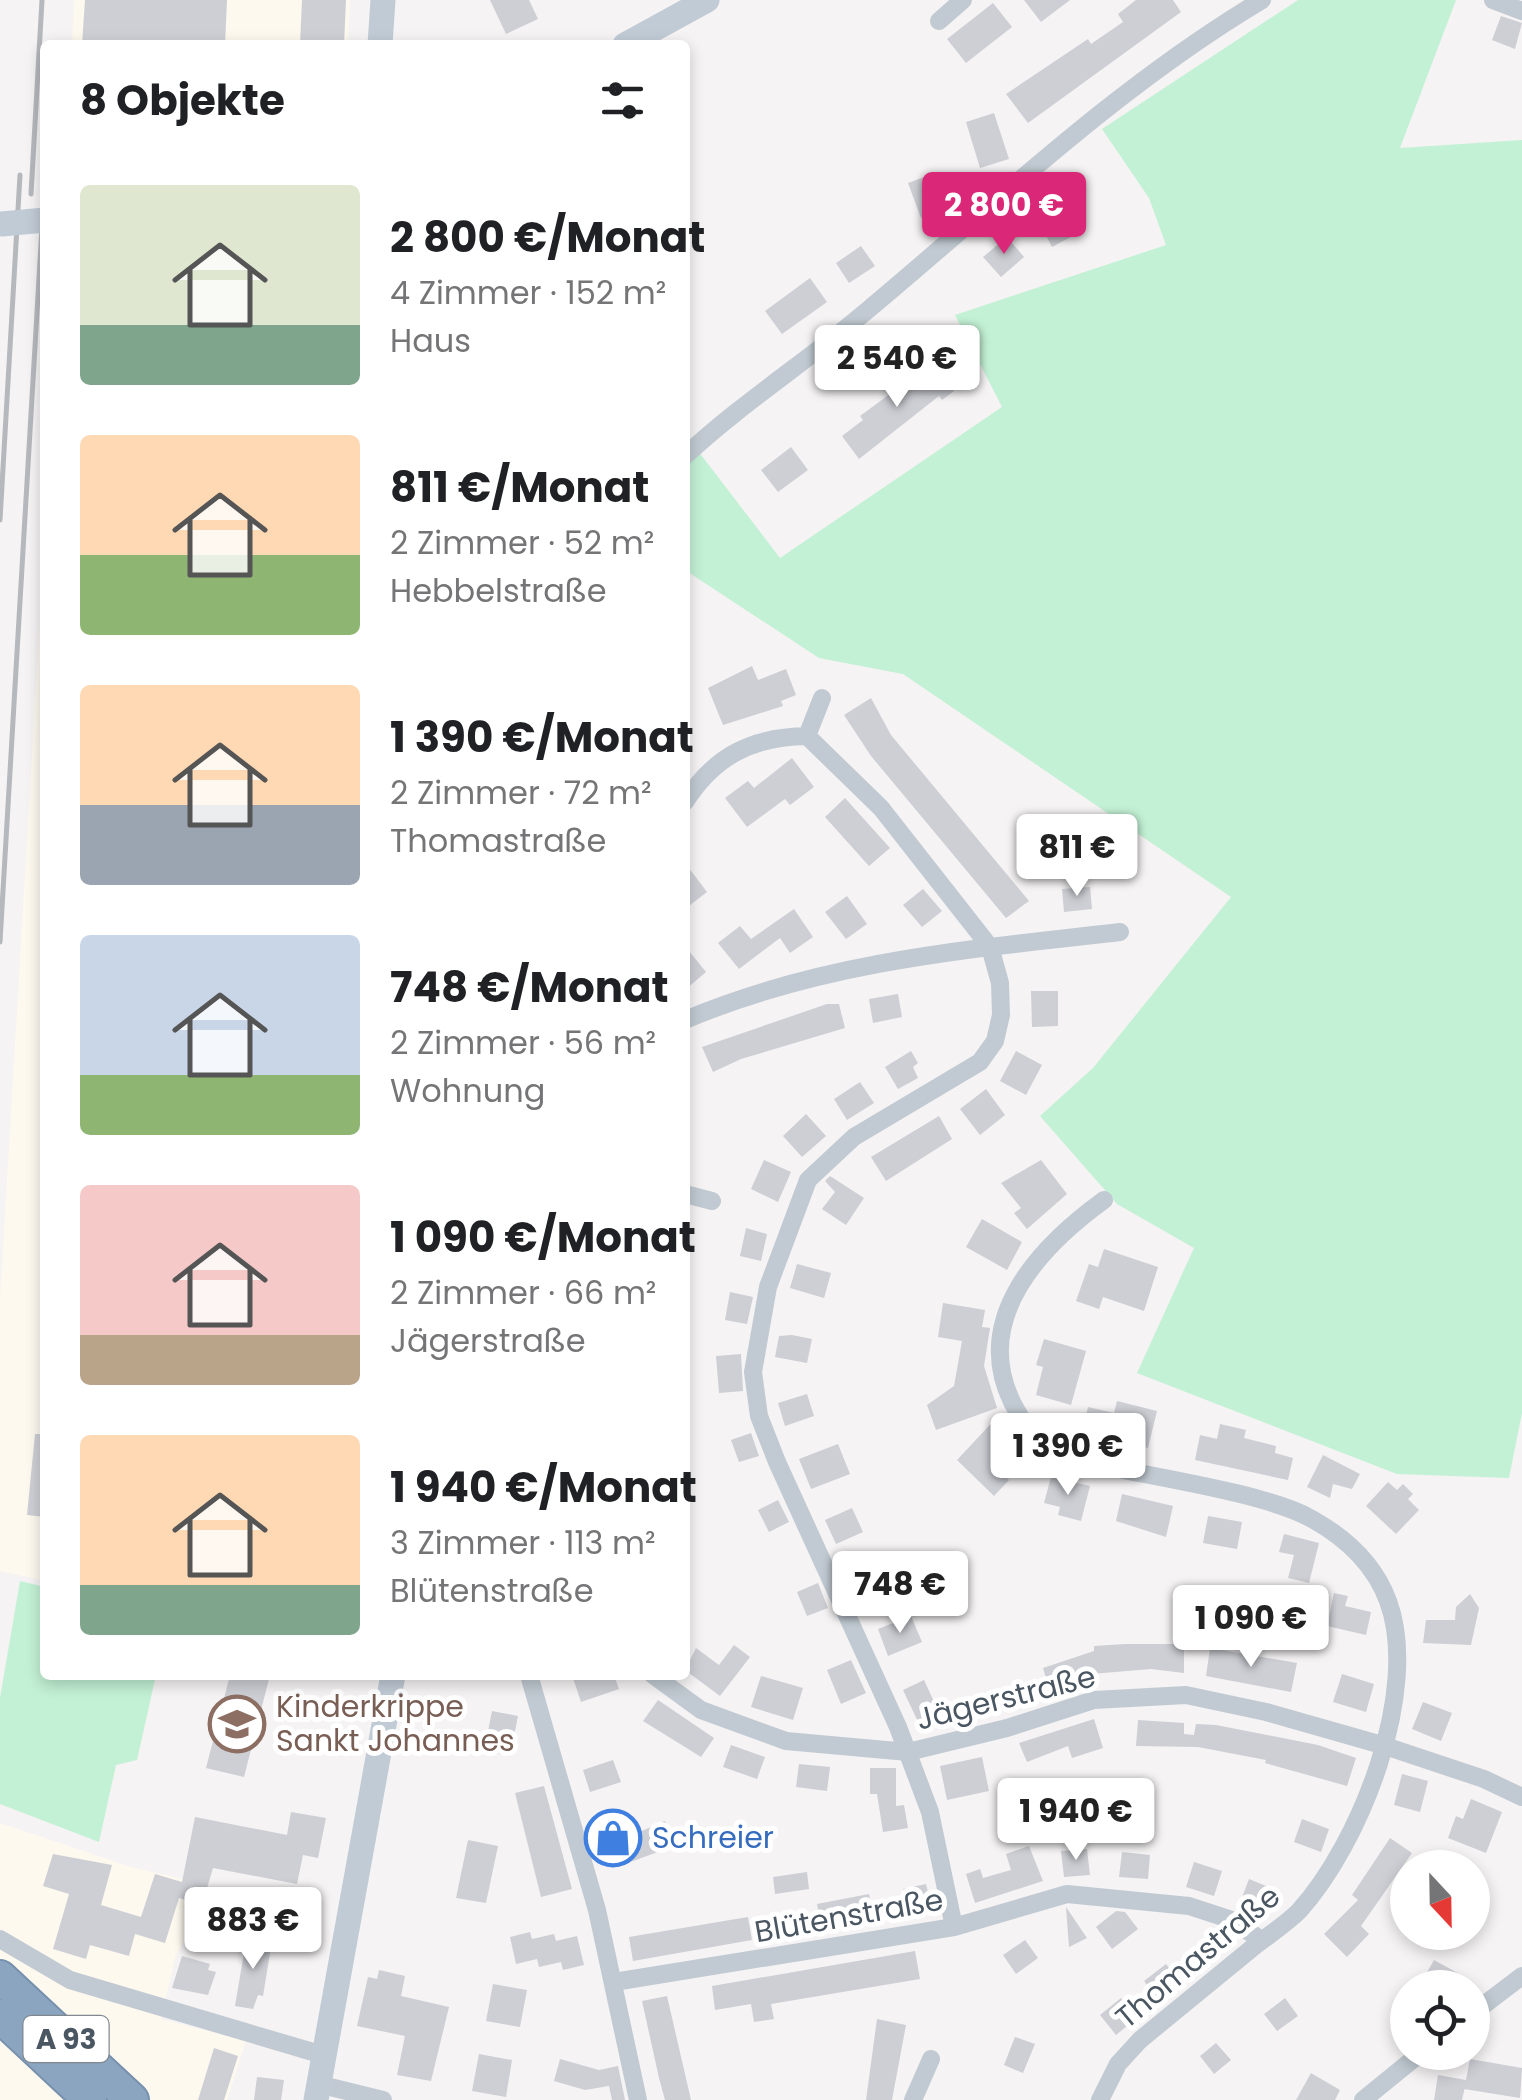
<!DOCTYPE html>
<html lang="de">
<meta charset="utf-8">
<style>
body{margin:0;font-family:Poppins,sans-serif;background:#f6f6f6;color:#202124;height:100vh;display:flex;flex-direction:column;font-size:38px;white-space:nowrap}
*{box-sizing:border-box;margin:0}
p{font-size:32px;color:#757577}
.icon{flex:none;width:55px;height:55px;fill:none;stroke:currentColor;stroke-width:2;stroke-linecap:round;stroke-linejoin:round}
.map{position:relative;flex:1;overflow:hidden}
.side{position:absolute;left:40px;top:40px;width:650px;height:1640px;display:flex;flex-direction:column;background:#fff;border-radius:10px;box-shadow:0 5px 15px #0003}
.side>*{flex:none}
.needle{width:65px;rotate:158deg}
.tools{position:absolute;left:1390px;top:1850px;display:grid;gap:20px}
.tools a{display:grid;place-items:center;width:100px;height:100px;border-radius:50%;background:#fff;box-shadow:0 5px 15px #0003;font-size:50px}
.price{position:absolute;translate:-50% -85px;padding:0 22px;border-radius:10px;background:#fff;color:#222;font-size:32px;line-height:65px;filter:drop-shadow(0 2px 5px #0008)}
.price::after{content:'';position:absolute;left:50%;top:60px;width:30px;height:22px;margin-left:-15px;background:inherit;clip-path:polygon(0 0,100% 0,50% 100%)}
.price.active{background:#db2777;color:#fff}
ul{padding:0;list-style:none}
li{display:flex;align-items:center;gap:30px;height:250px;padding:0 40px}
li span{display:grid;place-items:center;flex:none;width:280px;height:200px;border-radius:10px;color:#555}
li>.icon{margin-inline-start:auto}
span .icon{width:120px;height:120px;fill:#fffc;stroke-width:1}
li b{font-size:42px}
h2{display:flex;justify-content:space-between;align-items:center;height:120px;padding:0 40px;font-size:42px}
.map>svg:first-child{display:block}
.commercial{fill:#fdf9ef}
.green{fill:#c3f1d5}
.building{fill:#cdcfd5}
.lines{fill:none;stroke-linecap:round;stroke-linejoin:round}
.motorway-casing{stroke:#7690ad;stroke-width:36}
.minor{stroke:#c1cad2;stroke-width:18}
.secondary{stroke:#c1cbd6;stroke-width:25}
.motorway{stroke:#8ba5c1;stroke-width:32}
.rail{stroke:#b5b8bd;stroke-width:5}
.secondary-bridge{stroke:#c1cbd6;stroke-width:25}
.labels{text-anchor:middle;stroke-width:10;stroke-linejoin:round;paint-order:stroke}
.shield{fill:#fff;stroke:#808990;stroke-width:2.5}
.shield-label{font-size:28px;font-weight:bold;fill:#4a5661}
.street-label{font-size:30px;fill:#4a5661;stroke:#fff}
.education-label{font-size:30px;fill:#785e54;stroke:#fff;text-anchor:start}
.shop-label{font-size:30px;fill:#366cbe;stroke:#fff;text-anchor:start}
</style>
<div class="map">
<svg width="1522" height="2100" viewBox="0 0 1522 2100">
<rect width="100%" height="100%" fill="#f5f3f3"/>
<path class="commercial" d="M74,0H350L348,45H72Z
M45,535V1581L0,1571V1299Z
M0,1823L131,1867L208,1885L203,1913L176,1954L161,2019L246,2041L227,2100H0Z"/>
<path class="green" d="M1298,0H1456L1400,148L1522,140V1413L1509,1478L1397,1474L1137,1373L1194,1248L1117,1204L1040,1116L1093,1068L1231,897L903,674L819,658L685,570V456L695,447L780,558L1002,407L955,315L1166,245L1149,198L1102,129Z
M20,1581L45,1587V1675H156L137,1760L116,1765L99,1842L0,1804V1698Z"/>
<path class="building" d="M85,0H227L225,45H82Z
M302,0H346L344,45H300Z
M490,0H529L538,19L506,34Z
M1024,0H1070L1041,22Z
M1136,0H1173L1181,12L1028,123L1006,94L1088,39L1091,44L1123,22L1118,14Z
M993,3L1012,27L966,63L947,39Z
M1501,16L1522,23L1515,49L1492,40Z
M994,113L1009,159L980,168L966,122Z
M935,173L948,207L921,218L908,183Z
M1052,202L1058,213L1074,205L1086,229L1052,247L1034,212Z
M1007,237L1024,257L1001,277L983,257Z
M861,246L875,266L849,283L836,263Z
M810,278L827,302L782,334L765,311Z
M932,363L954,391L942,400L939,396L859,459L842,436L863,420L860,416Z
M791,447L808,470L778,492L761,470Z
M752,666L758,680L786,669L796,695L781,701L783,706L723,725L708,688Z
M871,698L891,735L1029,901L1006,918L871,756L844,715Z
M792,758L814,787L790,805L785,799L747,827L725,798L748,781L754,788Z
M845,798L890,848L869,866L825,817Z
M685,863L707,892L685,909Z
M1090,887L1092,909L1064,912L1062,889Z
M923,889L942,911L922,927L903,905Z
M847,896L867,924L846,939L825,912Z
M794,909L813,937L790,953L780,938L739,969L718,943L740,926L751,939Z
M685,946L706,972L685,990Z
M1031,991H1058V1026L1032,1027Z
M898,994L902,1017L873,1023L869,999Z
M827,1004H839L845,1028L741,1059L713,1072L702,1047Z
M911,1051L918,1063L913,1067L918,1078L898,1089L885,1067Z
M1016,1051L1042,1065L1026,1095L1000,1081Z
M860,1082L874,1103L847,1120L834,1099Z
M986,1089L1005,1115L980,1135L960,1109Z
M806,1114L826,1136L802,1157L783,1136Z
M939,1116L952,1139L886,1181L871,1157Z
M764,1160L791,1172L778,1202L751,1189Z
M1041,1160L1067,1194L1027,1229L1014,1213L1021,1208L1001,1183Z
M830,1176L864,1198L846,1225L822,1209L835,1192L825,1181Z
M982,1219L1022,1242L1007,1270L966,1247Z
M746,1228L767,1234L761,1261L740,1256Z
M1104,1249L1158,1267L1144,1311L1103,1297L1099,1309L1076,1301L1089,1264L1098,1267Z
M797,1264L831,1273L824,1298L790,1288Z
M730,1292L753,1297L747,1324L725,1320Z
M943,1303L985,1310L982,1327L990,1328L984,1366L997,1408L936,1430L927,1405L954,1386L962,1341L938,1337Z
M792,1335L812,1339L807,1363L775,1357L779,1336Z
M1044,1339L1086,1351L1071,1405L1036,1395L1043,1367L1036,1365Z
M741,1354L743,1391L719,1393L716,1356Z
M807,1394L814,1416L785,1426L778,1403Z
M1117,1401L1157,1411L1148,1448L1126,1442L1124,1452L1080,1441L1088,1407L1114,1413Z
M999,1415L1004,1430L1024,1449L1002,1473L1009,1480L994,1496L957,1460Z
M1220,1424L1246,1430L1244,1438L1276,1446L1275,1453L1293,1458L1288,1480L1195,1460L1200,1435L1217,1439Z
M751,1433L759,1456L739,1462L731,1440Z
M35,1434H45V1517L27,1515Z
M838,1444L850,1474L811,1489L799,1459Z
M1323,1455L1360,1474L1352,1489L1333,1484L1330,1498L1307,1487Z
M1051,1477L1090,1486L1081,1521L1058,1515L1060,1507L1044,1503Z
M1388,1482L1397,1490L1403,1484L1413,1494L1408,1499L1419,1510L1396,1534L1366,1506Z
M1122,1494L1173,1506L1166,1537L1116,1521Z
M778,1500L789,1522L769,1532L758,1510Z
M852,1508L863,1532L836,1544L825,1520Z
M1208,1516L1242,1522L1237,1549L1203,1543Z
M1284,1534L1319,1543L1309,1583L1288,1578L1294,1555L1279,1552Z
M881,1573L890,1596L866,1606L857,1584Z
M818,1583L828,1608L807,1616L797,1592Z
M1334,1593L1348,1596L1345,1606L1371,1612L1366,1635L1327,1626Z
M1470,1594L1479,1608L1471,1645L1423,1643L1426,1620H1455L1456,1607Z
M911,1616L922,1642L888,1656L878,1629Z
M1125,1644H1184V1673L1151,1669L1091,1674L1049,1688L1043,1668L1094,1651V1646Z
M734,1645L750,1657L720,1696L685,1670L696,1648L719,1665Z
M1210,1648L1297,1663L1291,1692L1206,1676Z
M851,1660L866,1693L841,1704L827,1670Z
M1342,1674L1374,1684L1366,1712L1333,1702Z
M230,1675H270L244,1777L206,1768Z
M572,1675H614L619,1689L581,1702Z
M761,1676L803,1688L793,1720L751,1707Z
M924,1680L942,1719L921,1728L903,1690Z
M658,1700L714,1738L701,1757L643,1721Z
M1423,1702L1452,1713L1441,1741L1412,1729Z
M492,1711L518,1716L510,1756L484,1751Z
M1094,1719L1103,1748L1072,1758L1068,1746L1027,1762L1019,1743Z
M1138,1720L1184,1723V1734L1194,1735L1196,1724L1216,1725L1318,1745L1356,1758L1347,1786L1265,1763L1266,1760L1198,1747L1136,1746Z
M731,1745L765,1757L757,1779L723,1767Z
M982,1757L989,1791L947,1800L940,1766Z
M613,1760L621,1782L590,1792L583,1770Z
M799,1764L830,1767L827,1791L796,1787Z
M870,1768H896V1806L904,1805L908,1828L883,1832L877,1794H870Z
M1402,1774L1428,1781L1420,1812L1394,1805Z
M544,1786L572,1889L541,1897L515,1793Z
M1096,1794L1098,1821L1077,1823L1075,1796Z
M1471,1799L1502,1812L1486,1853L1448,1838L1456,1816L1463,1819Z
M291,1812L326,1818L318,1858L303,1855L297,1884L213,1868L202,1905L179,1898L165,1943L135,1934L129,1956L90,1945L86,1959L53,1949L69,1894L43,1886L53,1854L112,1865L101,1905L141,1917L155,1874L182,1882L195,1817L287,1835Z
M1302,1819L1329,1829L1321,1852L1294,1842Z
M665,1821L674,1846L617,1867L609,1845Z
M1390,1838L1412,1853L1361,1926L1369,1934L1347,1957L1324,1934L1358,1900L1352,1895Z
M468,1840L498,1846L486,1903L456,1898Z
M1029,1846L1043,1881L975,1903L966,1874L980,1869L983,1878L1011,1870L1006,1854Z
M1087,1849L1090,1875L1064,1877L1061,1851Z
M1122,1852L1150,1855L1148,1879L1119,1877Z
M1194,1862L1222,1871L1214,1896L1186,1887Z
M807,1872L809,1889L775,1894L773,1877Z
M1249,1879L1271,1888L1262,1911L1240,1903Z
M926,1884L932,1909L908,1914L903,1889Z
M869,1894L873,1918L821,1928L817,1904Z
M1066,1907L1087,1938L1069,1947Z
M1116,1911L1125,1912L1138,1929L1112,1949L1096,1927Z
M748,1917L752,1940L633,1961L629,1937Z
M530,1932L532,1939L554,1934L556,1941L577,1936L584,1965L563,1970L561,1962L539,1967L537,1959L516,1964L510,1937Z
M247,1935L272,1941L263,1996L258,1995L253,2009L235,2006Z
M1025,1940L1038,1958L1016,1974L1003,1955Z
M915,1951L920,1979L771,2004L774,2019L754,2022L751,2004L715,2010L712,1986Z
M182,1956L210,1964L208,1970L216,1972L208,1995L172,1988Z
M1434,1960L1463,1976L1457,1988H1418Z
M1166,1964L1180,1982L1157,1999L1144,1981Z
M379,1970L405,1976L401,1996L449,2007L431,2081L397,2075L405,2036L357,2026L368,1977L377,1979Z
M493,1984L527,1990L520,2027L486,2021Z
M667,1996L691,2100H665L659,2078L642,2001Z
M1121,1998L1137,2018L1116,2035L1100,2015Z
M1285,1998L1298,2016L1277,2031L1264,2014Z
M877,2019L906,2025L892,2100H866Z
M1015,2037L1035,2044L1023,2073L1004,2065Z
M1216,2043L1231,2060L1214,2074L1200,2056Z
M214,2048L238,2056L224,2100H198Z
M479,2054L512,2060L506,2097L472,2091Z
M560,2059L599,2070L618,2066L625,2100H612L609,2086L585,2090L554,2081Z
M1470,2059L1522,2068L1520,2098L1464,2089L1466,2082L1462,2100H1434L1438,2075L1466,2080Z
M1311,2073L1340,2090L1335,2100H1296Z
M257,2077L284,2080L281,2100H254Z"/>
<g class="lines">
<g class="motorway-casing">
<path id="motorway" d="M0,1977L132,2100
M0,2016L90,2100"/>
</g>
<path class="minor" d="M1493,0L1522,11
M939,21L963,0
M685,456C743,402 809,360 869,309C997,202 1118,86 1262,0
M807,736L881,808L990,947L1000,983L1001,1015L995,1041L980,1062L854,1137L808,1180L768,1287L753,1372L759,1416L777,1462L898,1727L930,1812L954,1927
M807,736L822,698
M685,802C715,755 753,737 807,736
M685,1020C824,961 972,949 1120,932
M685,1194L712,1201
M529,1675L597,1910L638,2100
M653,1675L701,1710L786,1741L908,1752L1007,1728L1094,1700L1186,1695L1266,1712L1382,1745L1484,1779L1522,1797
M0,1939L70,1980L323,2055
M614,1982L954,1927L1067,1894L1189,1906L1232,1920L1261,1940
M1472,2014L1522,1976
M318,2084L383,2100
M913,2100L931,2059
M1100,2100L1118,2064L1140,2040C1177,2010 1214,1979 1251,1949C1267,1936 1285,1925 1299,1911C1360,1844 1421,1690 1388,1601C1374,1563 1346,1538 1312,1519C1270,1495 1166,1479 1114,1468C1095,1464 1074,1461 1056,1452C1035,1442 1022,1422 1012,1402C971,1317 1042,1245 1104,1200
M1363,2100L1422,2052"/>
<path class="secondary" d="M380,45L383,0
M625,45L707,0
M316,2100L393,1675"/>
<use href="#motorway" class="motorway"/>
<path class="rail" d="M31,194L42,0
M0,520L20,175
M0,942L45,176"/>
<path class="secondary-bridge" d="M2,224L45,220"/>
</g>
<defs>
<g id="school-ring" transform="scale(2.875)"><circle r="9.5" fill="#fff" stroke="#8d6e63" stroke-width="1.5"/><path d="M0-5L7-2L0 1L-7-2ZM-4 1L0 2.5L4 1V4Q0 6-4 4Z" fill="#8d6e63"/></g>
<g id="shop-ring" transform="scale(2.875)"><circle r="9.5" fill="#fff" stroke="#3f7fe0" stroke-width="1.5"/><path d="M-5-2.5h2.3a2.7 3.5 0 0 1 5.4 0H5L5.5 6h-11ZM-1.5-2.5h3a1.5 2.3 0 0 0-3 0Z" fill="#3f7fe0"/></g>
</defs>
<g fill-rule="evenodd">
<use href="#school-ring" x="237" y="1724"/>
<use href="#shop-ring" x="613" y="1838"/>
</g>
<g class="labels">
<rect class="shield" x="23.5" y="2016" width="85" height="46" rx="8"/>
<g class="shield-label">
<text x="66" y="2049">A 93</text>
</g>
<g class="street-label">
<text transform="translate(1006 1698) rotate(-14)" y="10">Jägerstraße</text>
<text transform="translate(849 1916) rotate(-10)" y="10">Blütenstraße</text>
<text transform="translate(1198 1957) rotate(-40)" y="10">Thomastraße</text>
</g>
<g class="education-label">
<text x="276" y="1717">Kinderkrippe<tspan x="276" dy="34">Sankt Johannes</tspan></text>
</g>
<g class="shop-label">
<text x="652" y="1848">Schreier</text>
</g>
</g>
</svg>
<div class="tools">
<a><svg class="needle" viewBox="-14 -14 28 28"><path d="M0-13l5 13h-10z" fill="#e53935"/><path d="M0 13l5-13h-10z" fill="#757577"/></svg></a>
<a><svg class="icon" aria-label="locate" viewBox="0 0 24 24"><circle cx="12" cy="12" r="6"/><path d="M12 2v4M12 18v4M2 12h4M18 12h4"/></svg></a>
</div>
<b class="price active" style="left:1004px;top:257px">2 800 €</b>
<b class="price" style="left:897px;top:410px">2 540 €</b>
<b class="price" style="left:1077px;top:899px">811 €</b>
<b class="price" style="left:1068px;top:1498px">1 390 €</b>
<b class="price" style="left:900px;top:1636px">748 €</b>
<b class="price" style="left:1251px;top:1670px">1 090 €</b>
<b class="price" style="left:1076px;top:1863px">1 940 €</b>
<b class="price" style="left:253px;top:1972px">883 €</b>
<section class="side">
<h2>8 Objekte<svg class="icon" aria-label="filters" viewBox="0 0 24 24"><path d="M4 7h16M4 17h16"/><circle cx="9" cy="7" r="2"/><circle cx="15" cy="17" r="2"/></svg></h2>
<ul>
<li><span style="background:linear-gradient(#dfe7d0 70%,#7fa58c 0)"><svg class="icon" aria-label="home" viewBox="0 0 24 24"><path d="M3 11l9-7 9 7M6 9v11h12V9"/></svg></span><div><b>2 800 €/Monat</b><p>4 Zimmer · 152 m²</p><p>Haus</p></div></li>
<li><span style="background:linear-gradient(#ffd9b3 60%,#8fb573 0)"><svg class="icon" aria-label="home" viewBox="0 0 24 24"><path d="M3 11l9-7 9 7M6 9v11h12V9"/></svg></span><div><b>811 €/Monat</b><p>2 Zimmer · 52 m²</p><p>Hebbelstraße</p></div></li>
<li><span style="background:linear-gradient(#ffd9b3 60%,#9aa5b1 0)"><svg class="icon" aria-label="home" viewBox="0 0 24 24"><path d="M3 11l9-7 9 7M6 9v11h12V9"/></svg></span><div><b>1 390 €/Monat</b><p>2 Zimmer · 72 m²</p><p>Thomastraße</p></div></li>
<li><span style="background:linear-gradient(#c9d6e8 70%,#8fb573 0)"><svg class="icon" aria-label="home" viewBox="0 0 24 24"><path d="M3 11l9-7 9 7M6 9v11h12V9"/></svg></span><div><b>748 €/Monat</b><p>2 Zimmer · 56 m²</p><p>Wohnung</p></div></li>
<li><span style="background:linear-gradient(#f6c9c9 75%,#b9a48a 0)"><svg class="icon" aria-label="home" viewBox="0 0 24 24"><path d="M3 11l9-7 9 7M6 9v11h12V9"/></svg></span><div><b>1 090 €/Monat</b><p>2 Zimmer · 66 m²</p><p>Jägerstraße</p></div></li>
<li><span style="background:linear-gradient(#ffd9b3 75%,#7fa58c 0)"><svg class="icon" aria-label="home" viewBox="0 0 24 24"><path d="M3 11l9-7 9 7M6 9v11h12V9"/></svg></span><div><b>1 940 €/Monat</b><p>3 Zimmer · 113 m²</p><p>Blütenstraße</p></div></li>
</ul>
</section>
</div>
